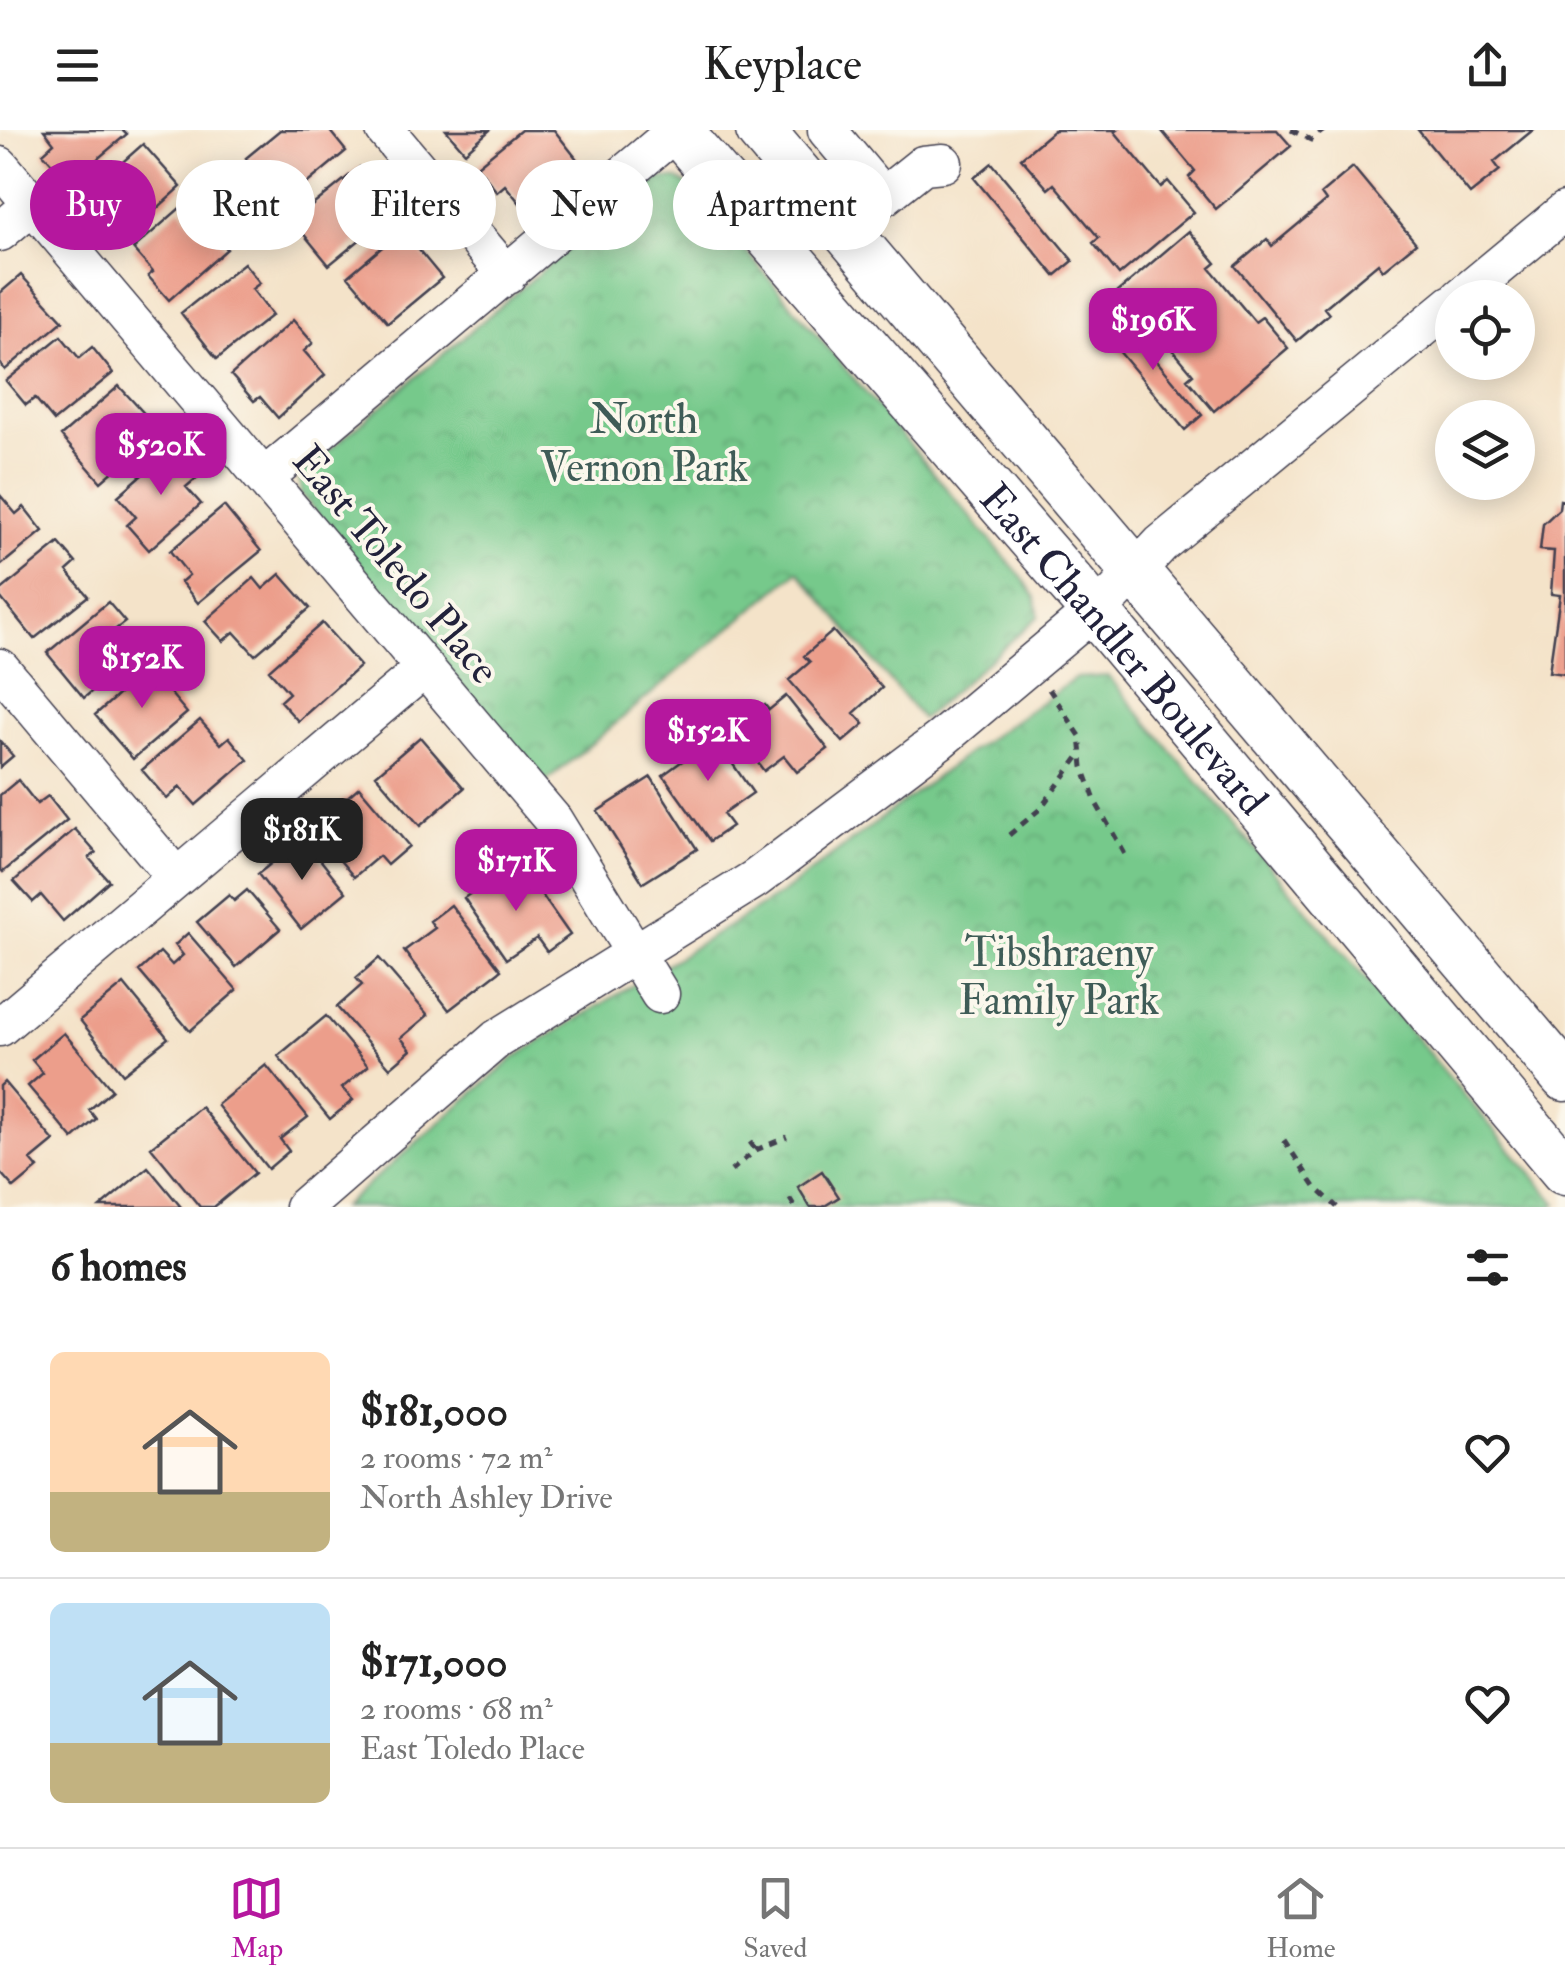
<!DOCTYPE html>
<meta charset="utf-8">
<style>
body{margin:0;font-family:"IM FELL Double Pica",serif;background:#f2f2f2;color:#222;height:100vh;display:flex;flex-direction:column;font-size:38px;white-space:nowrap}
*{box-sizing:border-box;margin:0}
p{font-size:32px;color:#767676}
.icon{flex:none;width:55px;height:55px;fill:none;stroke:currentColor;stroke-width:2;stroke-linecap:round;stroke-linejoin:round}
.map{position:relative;height:1077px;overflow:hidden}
.sheet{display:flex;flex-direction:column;background:#fff;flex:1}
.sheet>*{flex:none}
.top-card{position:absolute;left:30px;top:30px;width:1000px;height:90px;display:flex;gap:20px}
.controls{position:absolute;left:1435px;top:150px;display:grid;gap:20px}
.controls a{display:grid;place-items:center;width:100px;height:100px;border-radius:50%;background:#fff;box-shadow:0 5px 25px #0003;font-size:50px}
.price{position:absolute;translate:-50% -85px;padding:0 22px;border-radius:20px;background:#b5179e;color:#fff;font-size:32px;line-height:65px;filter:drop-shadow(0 2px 5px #0008)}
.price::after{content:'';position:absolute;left:50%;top:60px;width:30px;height:22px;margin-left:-15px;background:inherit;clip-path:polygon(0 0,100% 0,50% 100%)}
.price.on{background:#222;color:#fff}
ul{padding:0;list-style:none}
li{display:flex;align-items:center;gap:30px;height:250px;padding:0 50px}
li+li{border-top:2px solid #e0e0e0}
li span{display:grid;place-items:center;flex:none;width:280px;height:200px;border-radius:15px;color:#555}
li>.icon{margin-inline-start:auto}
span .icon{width:120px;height:120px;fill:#fffc;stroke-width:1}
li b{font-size:42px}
h2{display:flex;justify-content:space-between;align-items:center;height:120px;padding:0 50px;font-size:42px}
.chip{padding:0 35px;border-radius:45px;background:#fff;box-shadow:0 5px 25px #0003;font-size:35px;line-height:90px}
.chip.on{background:#b5179e;color:#fff}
header{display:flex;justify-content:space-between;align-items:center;height:130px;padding:0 50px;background:#fff;font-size:45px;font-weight:600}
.menu{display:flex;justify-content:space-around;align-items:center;height:140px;border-top:2px solid #e0e0e0;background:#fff;font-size:28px;color:#767676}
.menu a{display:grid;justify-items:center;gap:5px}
.menu .on{color:#b5179e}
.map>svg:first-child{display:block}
.park{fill:url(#park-crowns);stroke:#4c7663;stroke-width:2.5}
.building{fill:#ec9e8b}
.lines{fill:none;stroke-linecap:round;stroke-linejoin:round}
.minor-casing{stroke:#423f50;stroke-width:41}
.major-casing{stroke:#423f50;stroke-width:51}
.path{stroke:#423f50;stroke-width:5;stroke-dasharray:8 8;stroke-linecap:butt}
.minor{stroke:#fff;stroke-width:38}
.major{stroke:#fff;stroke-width:48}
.labels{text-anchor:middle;stroke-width:8;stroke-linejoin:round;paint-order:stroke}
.park-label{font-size:42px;fill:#3f5c57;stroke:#fbf7ec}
.street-label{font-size:42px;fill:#22223b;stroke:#fbf7ec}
</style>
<header><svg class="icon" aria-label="menu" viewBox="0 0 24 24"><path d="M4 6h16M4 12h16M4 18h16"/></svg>Keyplace<svg class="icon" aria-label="share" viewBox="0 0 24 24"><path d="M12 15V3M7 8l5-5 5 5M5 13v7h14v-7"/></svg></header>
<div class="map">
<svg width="1565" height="1077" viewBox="0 0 1565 1077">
<defs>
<pattern id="park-crowns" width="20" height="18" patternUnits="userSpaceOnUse" patternTransform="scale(2.5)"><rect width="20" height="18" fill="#76c98b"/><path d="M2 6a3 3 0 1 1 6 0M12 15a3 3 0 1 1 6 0" fill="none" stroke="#66ac79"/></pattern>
</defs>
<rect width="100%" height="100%" fill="#fbf7ec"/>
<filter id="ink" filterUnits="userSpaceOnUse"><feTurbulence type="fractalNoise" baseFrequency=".01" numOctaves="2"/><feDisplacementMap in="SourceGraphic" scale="20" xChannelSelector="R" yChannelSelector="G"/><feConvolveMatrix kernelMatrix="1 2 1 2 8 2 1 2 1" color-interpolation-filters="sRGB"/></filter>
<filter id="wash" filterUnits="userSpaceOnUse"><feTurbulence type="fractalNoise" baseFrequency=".0048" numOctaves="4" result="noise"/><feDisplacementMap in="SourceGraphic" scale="40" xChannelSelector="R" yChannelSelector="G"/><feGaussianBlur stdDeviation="2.25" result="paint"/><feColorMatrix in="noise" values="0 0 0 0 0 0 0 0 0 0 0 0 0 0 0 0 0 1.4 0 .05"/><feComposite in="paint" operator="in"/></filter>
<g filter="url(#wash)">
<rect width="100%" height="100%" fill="#f4e3c9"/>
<path class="park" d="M661,48L677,49L691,56L1024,450L1035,467L1039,486L922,589L798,441L542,655L301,364L299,350L303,342L631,66L649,52Z
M1108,546L1557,1074L1550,1077H342L514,928L784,762L968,623L1076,548Z"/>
<g id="blocks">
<path class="building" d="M44,0H123L127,4L69,53L43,23L54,13Z
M280,0H329L346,21L292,66L273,42L264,50L246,28Z
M446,0H490L465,22Z
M521,0H554L580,33L524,78L505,55L497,62L477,36Z
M1054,0H1118L1115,2L1161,57L1168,51L1194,82L1119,145L1093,113L1099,108L1054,54L1048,59L1021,28Z
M1161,0H1277L1291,16L1216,79L1189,47L1195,41Z
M1418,0H1533L1494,32L1500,40L1470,64Z
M143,14L181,57L120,112L82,68Z
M992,33L1073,131L1055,146L974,48Z
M360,37L395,81L329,135L293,91Z
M1353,37L1416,113L1383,140L1378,133L1324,178L1329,184L1297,211L1235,136L1267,109L1272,116L1326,71L1321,64Z
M180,78L200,102L208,96L227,119L169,170L148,146L153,142L133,119Z
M407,96L423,115L418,119L442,148L388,193L348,146Z
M1189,101L1216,133L1210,138L1255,192L1262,187L1288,218L1214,281L1187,249L1193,244L1148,190L1142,195L1115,164Z
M244,133L260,153L252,159L272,185L217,229L181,183Z
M21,145L63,191L5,240L0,233V163Z
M1120,187L1202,285L1185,300L1103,202Z
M293,190L313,213L304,221L325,245L278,288L260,267L254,271L231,245Z
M61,206L79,228L92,217L113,243L54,291L35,268L26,275L6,251Z
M119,256L160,301L101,352L61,306Z
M174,317L199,346L186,357L201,374L149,420L127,395L136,387L118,366Z
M0,365L16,384L24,377L43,401L0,436Z
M1560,370L1565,371V544L1549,542L1560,465L1551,464L1554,421L1540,420L1543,394L1559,379Z
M224,376L261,421L198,473L181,452L189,445L170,421Z
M59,413L76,433L67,441L88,466L34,509L0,467V461Z
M280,444L310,478L255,525L234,502L223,511L205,491L254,448L263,459Z
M108,472L125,492L116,499L136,524L84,568L47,523Z
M322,493L360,536L298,591L280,571L289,563L269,540Z
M833,501L882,558L854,583L864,594L843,612L789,550L810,532L804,526Z
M157,531L174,551L166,558L187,583L133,629L95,585Z
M786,566L828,619L797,642L784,626L764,641L733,600L765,575L769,580Z
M200,590L221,614L229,607L248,630L196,675L180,657L167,669L142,640Z
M709,600L753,663L723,684L732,696L710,711L663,645L685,629L679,622Z
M420,607L464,658L420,696L376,645Z
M0,611L13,626L0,637Z
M651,647L697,719L643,753L598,681Z
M18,650L37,674L48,666L67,690L3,742L0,739V665Z
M359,657L409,716L387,735L379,726L354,747L316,702L340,681L337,676Z
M75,699L96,723L89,728L109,751L63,791L41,765L33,772L14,751Z
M303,708L346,762L301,799L258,744Z
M523,738L570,805L547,822L537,808L506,829L464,768L497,745L502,753Z
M247,760L280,799L236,837L197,792L229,765L234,771Z
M451,775L501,840L449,880L404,821L435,798L430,791Z
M188,803L237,860L190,901L139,841L160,822L172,835L183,825L175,815Z
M379,828L428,885L401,908L411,920L390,938L337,877L362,855L356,848Z
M124,854L168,908L123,944L80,890Z
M326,886L368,936L342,958L353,970L330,989L278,926Z
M64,903L112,960L89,980L96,989L73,1009L28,956L43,943L32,930Z
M266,935L308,987L280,1009L289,1021L268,1039L217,975Z
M4,952L54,1011L31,1030L38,1038L14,1058L0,1042V956Z
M201,977L255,1043L214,1077H200L151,1017Z
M148,1037L181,1077H100Z
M822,1041L839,1067L823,1077H810L798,1057Z"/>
</g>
</g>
<g filter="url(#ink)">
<use href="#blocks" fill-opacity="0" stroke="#423f50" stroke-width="2.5"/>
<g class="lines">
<g class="minor-casing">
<path id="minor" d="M385,0L507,145
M827,0L883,67L923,35L943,33
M0,36L553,690L660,864
M0,102L33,74
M1460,168L1565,81
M265,347L677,0
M0,538L175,746
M0,897L425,538
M304,1077L497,909L755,749L940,610L1114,464L1161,414L1452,174"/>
</g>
<g class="major-casing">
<g id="major">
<path id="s1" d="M677,0L1094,480L1565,1041"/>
<path d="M760,0L1565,947"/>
</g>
</g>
<path class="path" d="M1291,0L1311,10L1324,0
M1049,559L1080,606L1083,637L1096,673L1126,726
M1009,705L1040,679L1080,625
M1284,1010L1315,1057L1337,1077
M750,1012L756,1020
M731,1041L756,1020L787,1007
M790,1069L795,1077"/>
<use href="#minor" class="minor"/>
<use href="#major" class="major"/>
</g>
</g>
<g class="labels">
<g class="park-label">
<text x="644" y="303">North<tspan x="644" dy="48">Vernon Park</tspan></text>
<text x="1059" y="836">Tibshraeny<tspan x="1059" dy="48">Family Park</tspan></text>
</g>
<g class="street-label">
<text transform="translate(397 434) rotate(50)" y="15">East Toledo Place</text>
<text dy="15" stroke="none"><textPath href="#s1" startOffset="685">East Chandler Boulevard</textPath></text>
</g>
</g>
</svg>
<div class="controls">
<a><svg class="icon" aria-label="locate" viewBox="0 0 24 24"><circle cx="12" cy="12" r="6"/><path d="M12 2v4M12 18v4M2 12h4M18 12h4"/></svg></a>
<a><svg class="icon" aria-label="layers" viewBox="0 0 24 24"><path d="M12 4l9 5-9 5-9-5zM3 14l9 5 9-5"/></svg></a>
</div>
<b class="price" style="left:1153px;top:243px">$196K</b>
<b class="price" style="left:161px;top:368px">$520K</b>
<b class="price" style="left:142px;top:581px">$152K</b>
<b class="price" style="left:708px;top:654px">$152K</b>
<b class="price on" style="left:302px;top:753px">$181K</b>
<b class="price" style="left:516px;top:784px">$171K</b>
<div class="top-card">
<a class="chip on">Buy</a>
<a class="chip">Rent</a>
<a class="chip">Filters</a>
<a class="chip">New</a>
<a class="chip">Apartment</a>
</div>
</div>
<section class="sheet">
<h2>6 homes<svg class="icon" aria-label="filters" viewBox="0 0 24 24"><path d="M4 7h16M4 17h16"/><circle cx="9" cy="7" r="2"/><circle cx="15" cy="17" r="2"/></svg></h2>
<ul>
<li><span style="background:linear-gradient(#ffd9b3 70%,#c2b280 0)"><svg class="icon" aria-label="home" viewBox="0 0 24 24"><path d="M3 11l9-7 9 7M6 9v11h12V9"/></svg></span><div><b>$181,000</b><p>2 rooms · 72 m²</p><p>North Ashley Drive</p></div><svg class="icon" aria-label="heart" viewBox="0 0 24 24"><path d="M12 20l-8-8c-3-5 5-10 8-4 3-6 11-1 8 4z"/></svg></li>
<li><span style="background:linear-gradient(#bfe0f5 70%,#c2b280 0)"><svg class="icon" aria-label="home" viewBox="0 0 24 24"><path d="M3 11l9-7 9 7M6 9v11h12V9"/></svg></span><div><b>$171,000</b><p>2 rooms · 68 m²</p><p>East Toledo Place</p></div><svg class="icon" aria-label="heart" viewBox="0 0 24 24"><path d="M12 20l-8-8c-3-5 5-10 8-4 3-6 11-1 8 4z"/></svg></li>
</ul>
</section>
<nav class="menu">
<a class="on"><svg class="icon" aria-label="map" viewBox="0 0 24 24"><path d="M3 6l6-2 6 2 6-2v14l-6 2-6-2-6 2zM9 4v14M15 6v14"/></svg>Map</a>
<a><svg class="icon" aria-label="saved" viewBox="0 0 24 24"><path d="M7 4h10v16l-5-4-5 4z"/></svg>Saved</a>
<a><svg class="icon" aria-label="home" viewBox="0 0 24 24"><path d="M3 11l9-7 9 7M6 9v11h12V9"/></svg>Home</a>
</nav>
